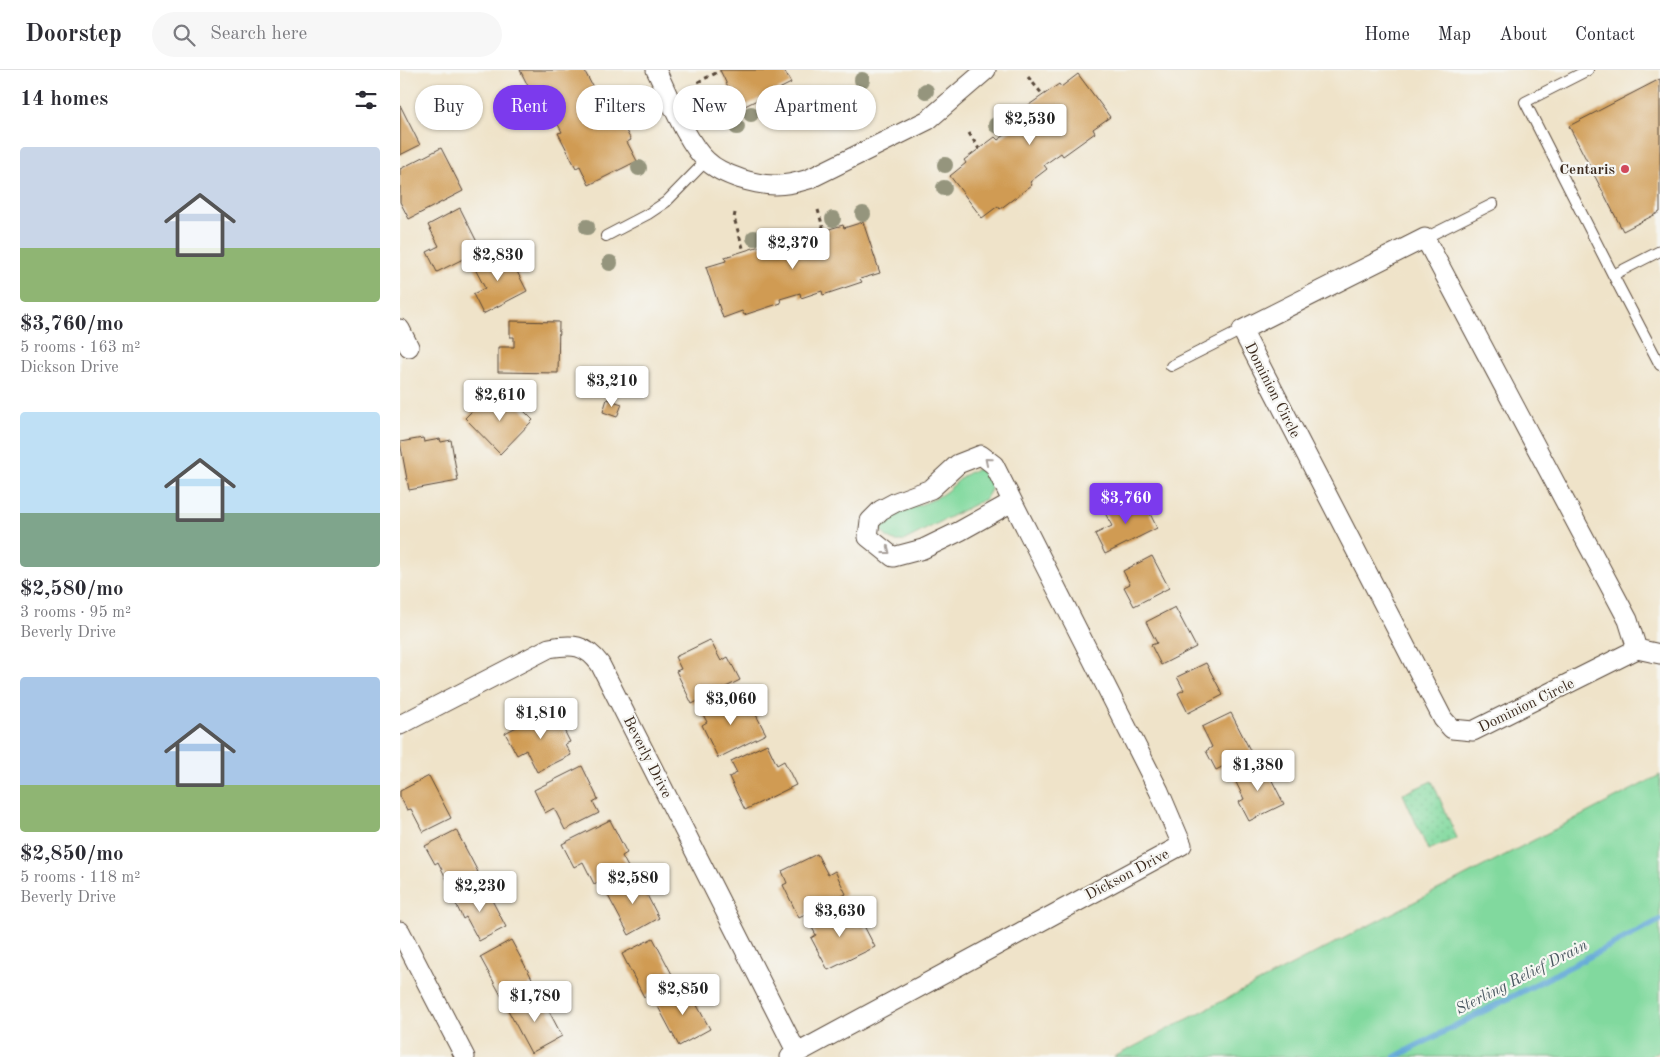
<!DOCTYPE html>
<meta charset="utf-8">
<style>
body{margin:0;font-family:"Old Standard TT",serif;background:#f7f7f7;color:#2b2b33;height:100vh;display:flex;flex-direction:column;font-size:19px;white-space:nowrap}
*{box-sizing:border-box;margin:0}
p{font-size:16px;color:#7c7c81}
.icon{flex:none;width:28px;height:28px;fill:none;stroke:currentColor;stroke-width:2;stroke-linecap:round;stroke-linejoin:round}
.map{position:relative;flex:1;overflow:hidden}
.sheet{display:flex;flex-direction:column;background:#fff;width:400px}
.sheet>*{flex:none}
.hud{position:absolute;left:15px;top:15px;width:475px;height:45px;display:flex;gap:10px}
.price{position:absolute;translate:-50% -42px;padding:0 11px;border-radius:5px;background:#fff;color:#222;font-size:16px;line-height:32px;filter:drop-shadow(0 1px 2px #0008)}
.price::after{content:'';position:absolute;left:50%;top:30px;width:15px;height:11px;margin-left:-8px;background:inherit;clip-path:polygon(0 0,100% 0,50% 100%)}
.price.active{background:#7c3aed;color:#fff}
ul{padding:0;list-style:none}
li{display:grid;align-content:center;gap:10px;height:265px;padding:0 20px}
li span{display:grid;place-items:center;height:155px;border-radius:5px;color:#555}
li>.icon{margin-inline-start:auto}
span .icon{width:90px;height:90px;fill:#fffc;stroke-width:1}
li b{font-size:21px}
h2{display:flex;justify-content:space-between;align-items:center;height:60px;padding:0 20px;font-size:21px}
.chip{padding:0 18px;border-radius:22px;background:#fff;box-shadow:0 1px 4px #0004;font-size:18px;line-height:45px}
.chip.active{background:#7c3aed;color:#fff}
header{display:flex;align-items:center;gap:30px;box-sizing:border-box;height:70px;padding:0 25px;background:#fff;border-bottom:1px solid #e1e1e2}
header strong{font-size:24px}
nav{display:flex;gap:28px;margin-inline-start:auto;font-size:18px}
.search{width:350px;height:45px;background:#f7f7f7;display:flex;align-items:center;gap:12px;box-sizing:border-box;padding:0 18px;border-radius:28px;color:#7c7c81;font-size:19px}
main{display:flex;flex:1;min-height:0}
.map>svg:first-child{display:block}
.green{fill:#81d99e;stroke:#5e825e}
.park{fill:url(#park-dots);stroke:#5e825e}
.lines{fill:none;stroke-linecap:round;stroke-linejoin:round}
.stream{stroke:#61a8d7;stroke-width:6}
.building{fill:#d09b53}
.service-casing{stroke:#564638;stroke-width:12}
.minor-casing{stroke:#564638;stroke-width:21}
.path{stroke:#564638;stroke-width:3;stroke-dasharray:4 4;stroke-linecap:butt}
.service{stroke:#fff;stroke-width:10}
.minor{stroke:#fff;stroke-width:19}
.tree{fill:#95957d}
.oneway{stroke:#a79f9a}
.poi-dot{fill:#d1495b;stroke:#f6f6f2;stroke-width:2}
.labels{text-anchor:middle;stroke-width:4.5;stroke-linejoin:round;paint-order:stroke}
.poi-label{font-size:15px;font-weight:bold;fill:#3b2a1e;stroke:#f6f6f2;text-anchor:end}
.street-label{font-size:15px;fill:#3b2a1e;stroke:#f6f6f2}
.water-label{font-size:16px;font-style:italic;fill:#48565f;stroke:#f6f6f2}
</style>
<header>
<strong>Doorstep</strong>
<div class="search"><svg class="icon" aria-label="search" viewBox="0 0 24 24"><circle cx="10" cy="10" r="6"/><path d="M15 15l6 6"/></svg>Search here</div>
<nav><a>Home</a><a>Map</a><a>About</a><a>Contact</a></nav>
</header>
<main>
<section class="sheet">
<h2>14 homes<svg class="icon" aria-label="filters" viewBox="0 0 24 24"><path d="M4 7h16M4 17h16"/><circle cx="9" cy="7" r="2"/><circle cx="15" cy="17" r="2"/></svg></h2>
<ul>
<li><span style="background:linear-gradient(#c9d6e8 65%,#8fb573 0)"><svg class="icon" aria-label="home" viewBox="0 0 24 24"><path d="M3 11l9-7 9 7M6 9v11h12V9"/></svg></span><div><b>$3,760/mo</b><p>5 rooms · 163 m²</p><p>Dickson Drive</p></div></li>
<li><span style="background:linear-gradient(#bfe0f5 65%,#7fa58c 0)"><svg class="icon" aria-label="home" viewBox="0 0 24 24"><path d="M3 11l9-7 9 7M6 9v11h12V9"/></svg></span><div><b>$2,580/mo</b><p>3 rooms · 95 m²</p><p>Beverly Drive</p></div></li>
<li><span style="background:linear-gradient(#a9c7e8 70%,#8fb573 0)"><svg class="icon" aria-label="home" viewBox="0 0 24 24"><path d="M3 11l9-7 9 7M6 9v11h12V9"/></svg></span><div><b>$2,850/mo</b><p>5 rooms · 118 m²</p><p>Beverly Drive</p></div></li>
</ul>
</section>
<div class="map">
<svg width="1260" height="987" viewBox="0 0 1260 987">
<defs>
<pattern id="park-dots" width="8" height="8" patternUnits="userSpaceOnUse" patternTransform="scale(1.25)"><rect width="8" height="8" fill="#81d99e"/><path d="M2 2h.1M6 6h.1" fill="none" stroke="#70ba88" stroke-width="1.8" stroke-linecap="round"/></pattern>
</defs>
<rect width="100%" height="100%" fill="#f6f6f2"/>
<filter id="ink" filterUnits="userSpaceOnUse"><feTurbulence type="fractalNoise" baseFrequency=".02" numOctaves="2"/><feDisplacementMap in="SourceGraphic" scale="10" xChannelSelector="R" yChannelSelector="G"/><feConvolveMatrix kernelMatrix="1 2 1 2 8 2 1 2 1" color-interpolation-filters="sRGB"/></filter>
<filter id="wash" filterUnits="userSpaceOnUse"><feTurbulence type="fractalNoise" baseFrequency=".0096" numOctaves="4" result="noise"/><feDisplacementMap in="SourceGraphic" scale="20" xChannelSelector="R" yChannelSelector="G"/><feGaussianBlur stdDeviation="1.12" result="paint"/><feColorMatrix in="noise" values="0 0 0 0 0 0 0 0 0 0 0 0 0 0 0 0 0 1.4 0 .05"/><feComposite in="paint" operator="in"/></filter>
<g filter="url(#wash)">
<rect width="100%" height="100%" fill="#efe3c9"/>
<path class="green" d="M580,399C595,407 595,416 585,429L503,471C493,472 489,470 482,462V454L485,446C504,439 524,436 541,425C555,417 563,401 580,399Z
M1260,705V980L1248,987H714Z"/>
<path class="park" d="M1032,711L1057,768L1028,780L1003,724Z"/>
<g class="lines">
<path class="stream" d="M995,987L1260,850"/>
</g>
<g id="blocks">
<path class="building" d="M120,0H184L195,21L199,18L209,36L212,35L231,70L227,72L237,91L189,115L180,96L176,98L158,63L162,62L152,43L148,45L138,26L134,28Z
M320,0H384L391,13L343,37L334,19L330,21Z
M678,4L710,47L693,59L695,63L663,86L661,83L644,95L647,99L630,112L632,115L600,139L598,136L582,148L550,106L566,93L564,90L595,67L598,70L616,57L613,53L629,41L626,37L659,14L661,17Z
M1260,9V142L1223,161L1169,56Z
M0,35L20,75L0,85Z
M41,78L63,121L9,149L0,132V99Z
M60,138L81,180L37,202L27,182L39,176L28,155Z
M463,152L480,203L460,209L462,212L423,225L422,221L401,228L400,223L380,229L381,233L344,245L342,241L323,248L306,197L326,191L325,187L363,175L365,178L384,172L386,177L407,170L405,166L443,155L444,158Z
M106,180L127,221L83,244L73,224L85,218L74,197Z
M110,251L159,252L158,303L98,302V277H114V267H110Z
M106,323L133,350L100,384L65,348L83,330L93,340L99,334L97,332Z
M207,329L222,334L217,347L203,342Z
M23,368L24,372L40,369L41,372L51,370L58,411L9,420L0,372Z
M741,425L757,458L705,484L695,464L712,456L705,443Z
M752,486L769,518L734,536L724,517L730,514L723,501Z
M775,537L796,577L761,595L751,575L757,573L746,552Z
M310,570L321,591L328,587L340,610L292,634L276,601L281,599L275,587Z
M806,593L823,625L788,643L778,623L784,620L777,607Z
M336,623L347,645L354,641L366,664L318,688L302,655L307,652L301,641Z
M153,638L170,672L165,674L171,685L137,702L126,680L117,685L105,663Z
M831,643L851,682L816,700L806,681L812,677L802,657Z
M367,674L377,695L384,691L396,715L345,740L329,707L337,703L331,691Z
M863,693L884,734L849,751L839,732L844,729L834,708Z
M182,696L198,729L193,732L199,743L165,760L154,738L145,743L134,720Z
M29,706L51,748L23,762L11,739L7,740L0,726V721Z
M210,750L227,783L222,786L228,797L194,814L183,792L174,797L162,774Z
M56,760L78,802L50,816L38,792L35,794L25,776Z
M417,784L428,805L435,801L446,824L399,848L383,815L387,813L382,801Z
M237,806L259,848L229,865L206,822Z
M84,815L106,857L79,871L66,847L63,849L54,830Z
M446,836L456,857L463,854L475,877L428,900L411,868L416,865L410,854Z
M253,868L275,910L244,927L222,884Z
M111,870L134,912L103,929L80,887Z
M287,917L310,959L279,976L256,933Z
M140,924L162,966L131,983L108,940Z"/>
</g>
</g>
<g filter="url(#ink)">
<use href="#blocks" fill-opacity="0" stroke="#564638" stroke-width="1"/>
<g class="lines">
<g class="service-casing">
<path id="service" d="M1188,0L1125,32L1213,205L1260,181
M206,166L248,144L266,132L306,91
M1025,168L1093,134
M1213,205L1260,295
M771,296L842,260"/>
</g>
<g class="minor-casing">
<path id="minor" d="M256,0C268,24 287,74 307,91C316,100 329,105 341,109C367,117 383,117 409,109L528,50L586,0
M1025,168L1228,550L1237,579L1073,661L1052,659L1043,649L842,260Z
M0,259L9,277
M1237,579L1260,584
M0,655L149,578C173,574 185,574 200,594L397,983
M0,861L65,987
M390,987L782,775L759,721L594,395L581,385L558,394L531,419L496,432L481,440L470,451L468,467L493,487L523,479L560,461L612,432"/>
</g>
<path class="path" d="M628,7L643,25
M298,12L320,1
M221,52L240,42
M569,63L579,79
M418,140L424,161
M335,143L334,148L344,181"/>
<use href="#service" class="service"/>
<use href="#minor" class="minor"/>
</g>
<g class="tree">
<circle cx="462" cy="10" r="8"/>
<circle cx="526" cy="21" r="8"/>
<circle cx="405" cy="27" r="8"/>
<circle cx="387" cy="30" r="8"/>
<circle cx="425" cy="37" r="8"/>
<circle cx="328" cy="44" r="8"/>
<circle cx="351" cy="44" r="8"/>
<circle cx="596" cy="55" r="8"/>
<circle cx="337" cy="57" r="8"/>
<circle cx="545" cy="95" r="8"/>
<circle cx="239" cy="98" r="8"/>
<circle cx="544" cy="118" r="8"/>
<circle cx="463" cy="144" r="8"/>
<circle cx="433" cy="149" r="8"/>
<circle cx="187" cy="157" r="8"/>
<circle cx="354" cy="168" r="8"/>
<circle cx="210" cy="193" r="8"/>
</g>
<defs><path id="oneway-chevron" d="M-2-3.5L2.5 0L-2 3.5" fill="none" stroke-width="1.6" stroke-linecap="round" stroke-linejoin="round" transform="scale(1.25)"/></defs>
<g class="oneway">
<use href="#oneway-chevron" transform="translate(588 391) rotate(-140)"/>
<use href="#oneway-chevron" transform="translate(487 481) rotate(38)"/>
</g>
</g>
<circle class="poi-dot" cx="1225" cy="99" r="5"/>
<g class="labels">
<g class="poi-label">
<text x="1215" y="104">Centaris</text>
</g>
<g class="street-label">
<text transform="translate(873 320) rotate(63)" y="5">Dominion Circle</text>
<text transform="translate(1126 635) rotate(-26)" y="5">Dominion Circle</text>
<text transform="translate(248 687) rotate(63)" y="5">Beverly Drive</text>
<text transform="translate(727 804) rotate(-28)" y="5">Dickson Drive</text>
</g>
<g class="water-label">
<text transform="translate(1121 906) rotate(-27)" y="6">Sterling Relief Drain</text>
</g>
</g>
</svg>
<b class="price" style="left:630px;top:76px">$2,530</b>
<b class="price" style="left:393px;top:200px">$2,370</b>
<b class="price" style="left:98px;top:212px">$2,830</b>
<b class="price" style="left:212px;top:338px">$3,210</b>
<b class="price" style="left:100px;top:352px">$2,610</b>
<b class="price active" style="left:726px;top:455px">$3,760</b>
<b class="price" style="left:331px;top:656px">$3,060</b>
<b class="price" style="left:141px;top:670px">$1,810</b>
<b class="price" style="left:858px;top:722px">$1,380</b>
<b class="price" style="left:233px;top:835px">$2,580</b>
<b class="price" style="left:80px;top:843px">$2,230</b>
<b class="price" style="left:440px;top:868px">$3,630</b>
<b class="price" style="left:283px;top:946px">$2,850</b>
<b class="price" style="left:135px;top:953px">$1,780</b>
<div class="hud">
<a class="chip">Buy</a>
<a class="chip active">Rent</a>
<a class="chip">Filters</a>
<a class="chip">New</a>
<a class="chip">Apartment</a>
</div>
</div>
</main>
